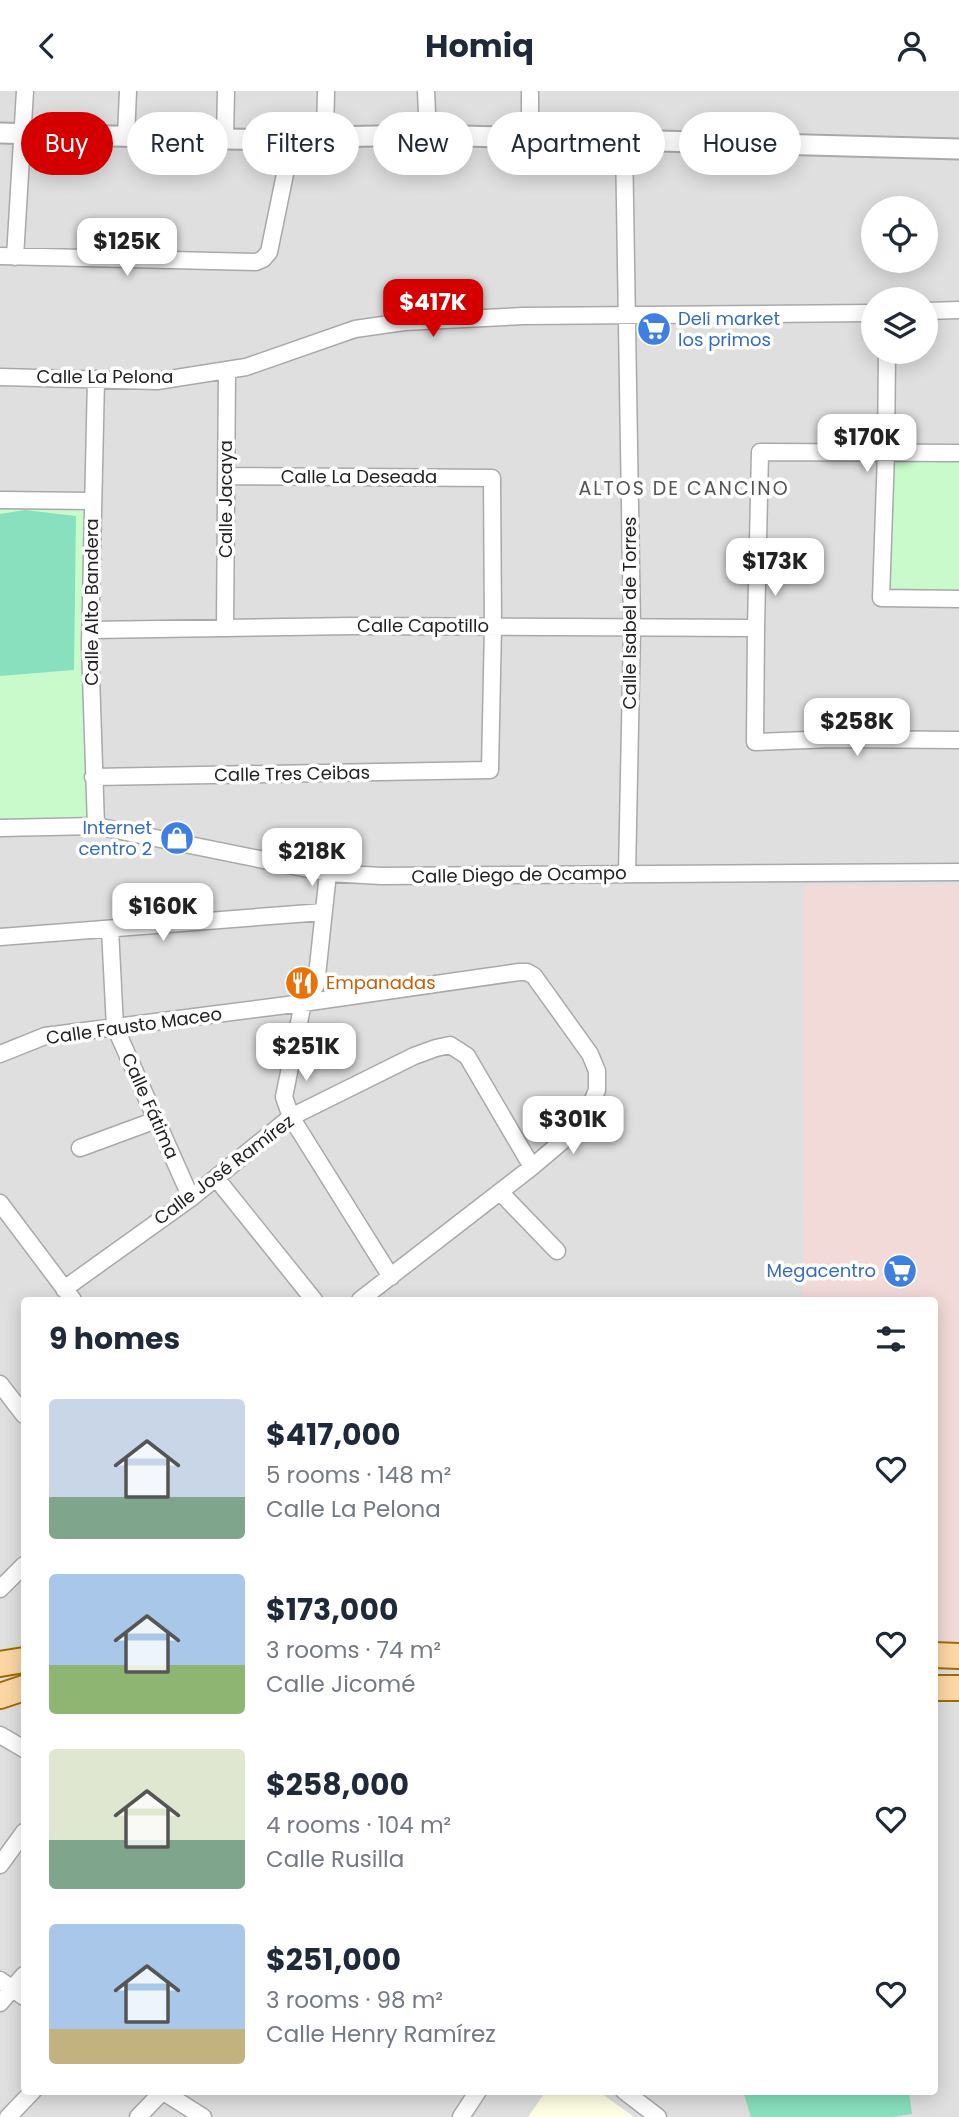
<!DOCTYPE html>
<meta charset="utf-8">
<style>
body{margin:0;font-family:Poppins,sans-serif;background:#f6f6f7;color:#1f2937;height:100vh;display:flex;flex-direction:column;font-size:26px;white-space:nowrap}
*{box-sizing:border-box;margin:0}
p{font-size:23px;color:#747a83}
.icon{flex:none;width:38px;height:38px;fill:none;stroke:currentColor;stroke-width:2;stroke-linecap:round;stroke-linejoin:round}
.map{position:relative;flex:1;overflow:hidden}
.details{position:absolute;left:21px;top:1206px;width:917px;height:798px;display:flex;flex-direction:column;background:#fff;border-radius:7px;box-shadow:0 4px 18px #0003}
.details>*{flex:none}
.top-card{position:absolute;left:21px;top:21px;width:917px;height:63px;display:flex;gap:14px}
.tools{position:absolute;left:861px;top:105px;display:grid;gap:14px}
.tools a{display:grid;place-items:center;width:77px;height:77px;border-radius:50%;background:#fff;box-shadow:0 4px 18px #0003;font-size:35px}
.price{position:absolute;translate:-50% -60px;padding:0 16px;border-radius:14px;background:#fff;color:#222;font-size:23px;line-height:46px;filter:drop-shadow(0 2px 4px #0008)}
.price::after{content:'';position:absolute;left:50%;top:42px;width:21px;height:16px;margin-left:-10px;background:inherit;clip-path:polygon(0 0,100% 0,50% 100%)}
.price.current{background:#d40000;color:#fff}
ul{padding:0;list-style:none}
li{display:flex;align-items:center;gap:21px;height:175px;padding:0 28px}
li span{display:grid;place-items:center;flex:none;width:196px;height:140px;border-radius:7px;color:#555}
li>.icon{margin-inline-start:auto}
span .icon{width:84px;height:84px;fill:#fffc;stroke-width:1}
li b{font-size:30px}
h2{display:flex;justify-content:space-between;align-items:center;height:84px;padding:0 28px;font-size:30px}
.tag{padding:0 24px;border-radius:32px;background:#fff;box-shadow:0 4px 18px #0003;font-size:24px;line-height:63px}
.tag.current{background:#d40000;color:#fff}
header{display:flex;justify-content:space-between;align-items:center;height:91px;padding:0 28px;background:#fff;font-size:32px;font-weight:700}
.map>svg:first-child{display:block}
.residential{fill:#e0dfdf;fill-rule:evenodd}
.commercial{fill:#f2dad9}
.education{fill:#ffffe5}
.park{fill:#c8facc}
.pitch{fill:#88e0be}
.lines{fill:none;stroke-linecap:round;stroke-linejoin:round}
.minor-casing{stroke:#a9a9a9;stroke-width:19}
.tertiary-casing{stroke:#a9a9a9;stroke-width:23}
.primary-casing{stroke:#a06b00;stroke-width:28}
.minor{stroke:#fff;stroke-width:16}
.tertiary{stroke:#fff;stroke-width:19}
.primary{stroke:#fcd6a4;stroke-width:24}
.labels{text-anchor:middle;stroke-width:7;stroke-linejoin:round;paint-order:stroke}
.shop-label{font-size:18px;fill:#366cbe;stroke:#fff;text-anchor:end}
.street-label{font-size:18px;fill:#222;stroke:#fff}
.food-label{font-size:18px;fill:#c56008;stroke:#fff;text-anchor:start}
.neighbourhood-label{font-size:19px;letter-spacing:2px;fill:#555;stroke:#fff}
</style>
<header><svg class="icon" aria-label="back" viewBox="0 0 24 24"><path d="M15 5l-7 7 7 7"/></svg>Homiq<svg class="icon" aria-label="person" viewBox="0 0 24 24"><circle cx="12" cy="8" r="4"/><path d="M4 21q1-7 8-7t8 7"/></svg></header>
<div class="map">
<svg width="959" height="2026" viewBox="0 0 959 2026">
<rect width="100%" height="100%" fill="#f2efe9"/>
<path class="residential" d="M0,0H959V2026H0ZM873,117H926V170H873ZM873,208H926V261H873ZM24,1209H934V2000H24Z"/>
<path class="commercial" d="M959,794V1552L935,1551L934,1209H803L804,795Z"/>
<path class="education" d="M546,2000H598L634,2026H528Z"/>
<path class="park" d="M959,370V498L888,497L894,372Z
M0,418L83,419L92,729L0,730Z"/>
<path class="pitch" d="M25,419L76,425L74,579L0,585V423Z
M743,2000H909L912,2023L892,2026H751Z"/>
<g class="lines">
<g class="minor-casing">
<path id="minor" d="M426,0L428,44
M530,0V48
M126,46L128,0
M325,46L326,0
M225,48L226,0
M624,51L632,537L627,783
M0,165L256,171L263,168L269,161L292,49
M15,166L25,0
M926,220L959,219
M887,261L886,362L881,507L959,508
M0,286L157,290L246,276L355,238L404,231L523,225L873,222
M96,288L90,554L96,735
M959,362L760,361L756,537L755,651L833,648L959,649
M0,409L93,410
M225,537L227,279
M91,539L352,535L756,537
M93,686L490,679L493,535L492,387L227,385
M0,737L96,735L328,782L381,785L959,781
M328,782L316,894L303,912L284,1006L291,1026L391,1186
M110,838L115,936L191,1107
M0,846L323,821
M0,963L45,945L303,912L519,881H527L534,885L590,963L597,980V999L587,1023L566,1047L532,1076L360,1209
M80,1057L156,1029
M216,1087L314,1209
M501,1102L557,1160
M0,1112L73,1209
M64,1198L191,1107L291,1026L414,965L436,957L450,954L467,965L532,1076
M0,1293L24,1324
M0,1498L24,1474
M0,1644L24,1658
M0,1774L24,1741
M0,1889L24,1906
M0,1912L24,1884
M162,2000L203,2026
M624,2000L658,2026
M8,2026L33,2000
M138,2026L163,2000
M461,2026L478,2000"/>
</g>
<g class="tertiary-casing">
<path id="tertiary" d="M0,42L225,48L292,49L325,46L428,44L959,58"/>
</g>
<g class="primary-casing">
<path id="primary" d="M934,1564L959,1565
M0,1573L24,1569
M934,1597H959
M0,1605L24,1597"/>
</g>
<use href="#minor" class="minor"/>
<use href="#tertiary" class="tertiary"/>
<use href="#primary" class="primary"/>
</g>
<defs>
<g id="supermarket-disc" transform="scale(1.75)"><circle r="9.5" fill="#3f7fe0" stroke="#fff"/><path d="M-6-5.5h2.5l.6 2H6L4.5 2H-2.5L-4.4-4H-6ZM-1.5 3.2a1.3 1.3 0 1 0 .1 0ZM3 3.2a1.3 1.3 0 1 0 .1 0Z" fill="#fff"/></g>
<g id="shop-disc" transform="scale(1.75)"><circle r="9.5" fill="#3f7fe0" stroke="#fff"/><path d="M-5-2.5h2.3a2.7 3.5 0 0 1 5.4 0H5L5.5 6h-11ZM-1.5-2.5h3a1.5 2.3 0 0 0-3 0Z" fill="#fff"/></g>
<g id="restaurant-disc" transform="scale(1.75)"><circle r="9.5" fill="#e8710a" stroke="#fff"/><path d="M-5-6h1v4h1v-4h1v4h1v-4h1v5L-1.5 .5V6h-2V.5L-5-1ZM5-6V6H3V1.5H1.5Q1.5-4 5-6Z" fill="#fff"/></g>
</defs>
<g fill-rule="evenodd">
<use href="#supermarket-disc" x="654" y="238"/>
<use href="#shop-disc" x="177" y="747"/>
<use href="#restaurant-disc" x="302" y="892"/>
<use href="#supermarket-disc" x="900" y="1180"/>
</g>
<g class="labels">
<g class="shop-label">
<text x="678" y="234" text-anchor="start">Deli market<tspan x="678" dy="21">los primos</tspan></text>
<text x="152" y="743">Internet<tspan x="152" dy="21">centro 2</tspan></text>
<text x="876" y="1186">Megacentro</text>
</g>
<g class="street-label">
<text x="105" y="292">Calle La Pelona</text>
<text x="359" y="392">Calle La Deseada</text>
<text transform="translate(226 408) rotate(-90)" y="6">Calle Jacaya</text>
<text transform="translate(92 511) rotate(-90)" y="6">Calle Alto Bandera</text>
<text transform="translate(630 522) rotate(-90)" y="6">Calle Isabel de Torres</text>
<text x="423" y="541">Calle Capotillo</text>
<text transform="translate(292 683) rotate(-1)" y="6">Calle Tres Ceibas</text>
<text transform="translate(519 784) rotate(-1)" y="6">Calle Diego de Ocampo</text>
<text transform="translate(134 935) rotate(-8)" y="6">Calle Fausto Maceo</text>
<text transform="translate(150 1015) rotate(66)" y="6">Calle Fátima</text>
<text transform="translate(224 1079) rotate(-37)" y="6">Calle José Ramírez</text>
</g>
<g class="food-label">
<text x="326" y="898">Empanadas</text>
</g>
<g class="neighbourhood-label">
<text x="684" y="404">ALTOS DE CANCINO</text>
</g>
</g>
</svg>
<div class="tools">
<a><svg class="icon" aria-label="locate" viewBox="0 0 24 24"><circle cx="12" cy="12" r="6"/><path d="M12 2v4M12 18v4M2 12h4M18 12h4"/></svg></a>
<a><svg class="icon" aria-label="layers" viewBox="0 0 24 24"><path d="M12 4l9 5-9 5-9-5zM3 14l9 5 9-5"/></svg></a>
</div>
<b class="price" style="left:127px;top:187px">$125K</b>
<b class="price current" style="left:433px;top:248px">$417K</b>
<b class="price" style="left:867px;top:383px">$170K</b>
<b class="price" style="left:775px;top:507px">$173K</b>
<b class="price" style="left:857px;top:667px">$258K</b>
<b class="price" style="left:312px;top:797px">$218K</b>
<b class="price" style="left:163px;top:852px">$160K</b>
<b class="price" style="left:306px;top:992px">$251K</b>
<b class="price" style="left:573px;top:1065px">$301K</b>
<div class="top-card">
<a class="tag current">Buy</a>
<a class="tag">Rent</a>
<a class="tag">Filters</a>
<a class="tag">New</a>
<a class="tag">Apartment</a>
<a class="tag">House</a>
</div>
<section class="details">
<h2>9 homes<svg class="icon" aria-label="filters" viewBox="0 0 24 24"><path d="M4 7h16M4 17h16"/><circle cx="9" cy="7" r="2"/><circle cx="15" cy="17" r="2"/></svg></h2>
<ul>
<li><span style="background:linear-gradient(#c9d6e8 70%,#7fa58c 0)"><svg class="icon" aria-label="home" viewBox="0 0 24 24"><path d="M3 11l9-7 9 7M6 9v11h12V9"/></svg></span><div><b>$417,000</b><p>5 rooms · 148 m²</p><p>Calle La Pelona</p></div><svg class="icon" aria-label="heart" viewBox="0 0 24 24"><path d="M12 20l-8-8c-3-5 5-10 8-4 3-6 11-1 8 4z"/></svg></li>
<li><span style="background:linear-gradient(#a9c7e8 65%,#8fb573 0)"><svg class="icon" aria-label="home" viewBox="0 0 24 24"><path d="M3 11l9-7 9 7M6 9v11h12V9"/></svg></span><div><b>$173,000</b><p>3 rooms · 74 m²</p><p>Calle Jicomé</p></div><svg class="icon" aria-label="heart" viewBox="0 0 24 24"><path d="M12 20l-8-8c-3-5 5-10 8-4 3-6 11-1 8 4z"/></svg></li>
<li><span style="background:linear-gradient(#dfe7d0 65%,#7fa58c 0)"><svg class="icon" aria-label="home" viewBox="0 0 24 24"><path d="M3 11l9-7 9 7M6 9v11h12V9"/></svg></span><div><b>$258,000</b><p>4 rooms · 104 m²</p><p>Calle Rusilla</p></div><svg class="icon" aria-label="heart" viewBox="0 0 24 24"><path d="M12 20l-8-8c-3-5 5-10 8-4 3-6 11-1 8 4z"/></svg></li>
<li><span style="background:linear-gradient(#a9c7e8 75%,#c2b280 0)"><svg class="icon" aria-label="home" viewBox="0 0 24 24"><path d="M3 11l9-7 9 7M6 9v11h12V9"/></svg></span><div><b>$251,000</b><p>3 rooms · 98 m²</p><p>Calle Henry Ramírez</p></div><svg class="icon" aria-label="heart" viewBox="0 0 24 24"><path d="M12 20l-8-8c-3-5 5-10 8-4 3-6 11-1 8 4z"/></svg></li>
</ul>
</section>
</div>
